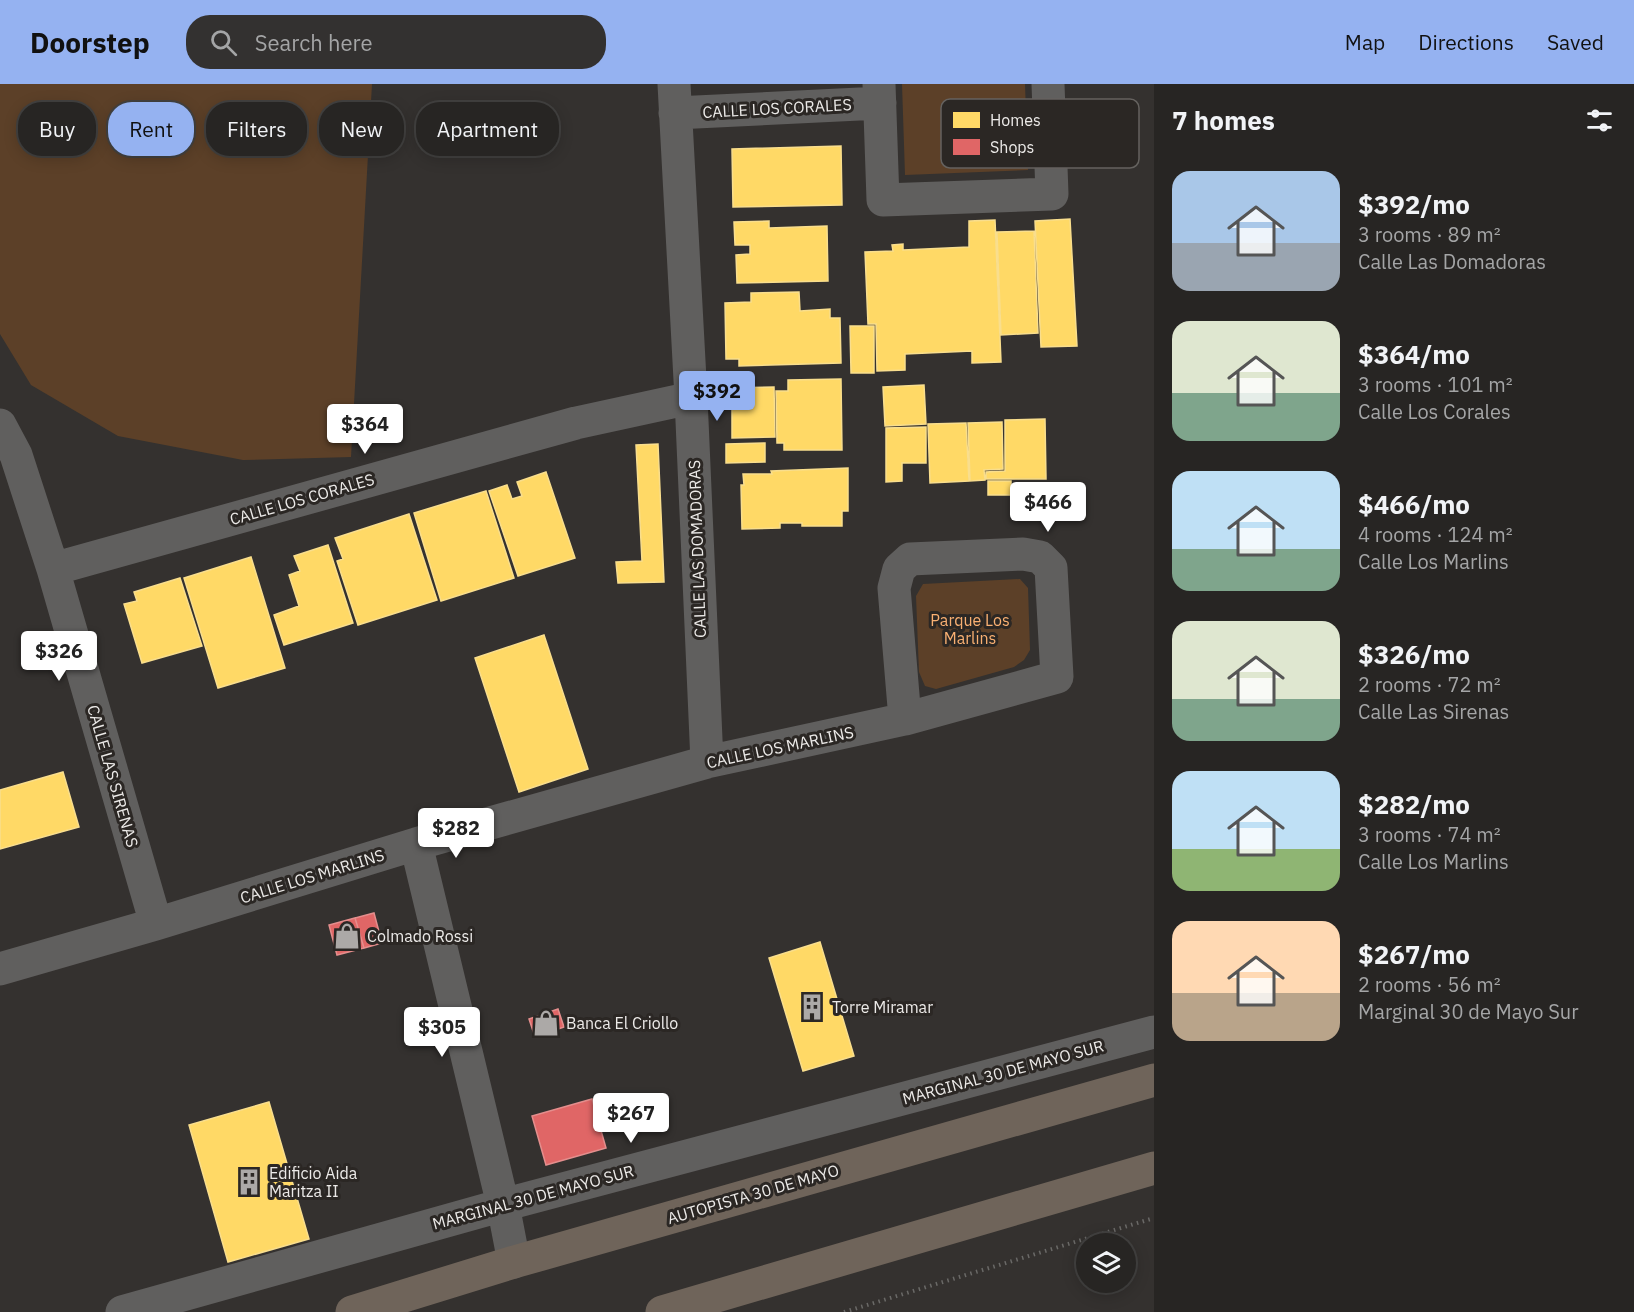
<!DOCTYPE html>
<meta charset="utf-8">
<style>
body{margin:0;font-family:"IBM Plex Sans",sans-serif;background:#333130;color:#f1f3f6;height:100vh;display:flex;flex-direction:column;font-size:22px;white-space:nowrap}
*{box-sizing:border-box;margin:0}
p{font-size:20px;color:#a4a5a6}
.icon{flex:none;width:33px;height:33px;fill:none;stroke:currentColor;stroke-width:2;stroke-linecap:round;stroke-linejoin:round}
.map{position:relative;flex:1;overflow:hidden}
.sheet{display:flex;flex-direction:column;background:#272523;width:480px}
.sheet>*{flex:none}
.guide{position:absolute;left:18px;top:18px;width:570px;height:54px;display:flex;gap:12px}
.tools{position:absolute;left:1076px;top:1149px;display:grid;gap:12px}
.tools a{display:grid;place-items:center;width:60px;height:60px;border-radius:50%;background:#272523;box-shadow:0 3px 15px #0003,0 0 0 2px #434241;font-size:30px}
.price{position:absolute;translate:-50% -51px;padding:0 14px;border-radius:6px;background:#fff;color:#222;font-size:20px;line-height:39px;filter:drop-shadow(0 2px 3px #0008)}
.price::after{content:'';position:absolute;left:50%;top:36px;width:18px;height:14px;margin-left:-9px;background:inherit;clip-path:polygon(0 0,100% 0,50% 100%)}
.price.current{background:#95b2f1;color:#111}
ul{padding:0;list-style:none}
li{display:flex;align-items:center;gap:18px;height:150px;padding:0 18px}
li span{display:grid;place-items:center;flex:none;width:168px;height:120px;border-radius:18px;color:#555}
li>.icon{margin-inline-start:auto}
span .icon{width:72px;height:72px;fill:#fffc;stroke-width:1}
li b{font-size:26px}
h2{display:flex;justify-content:space-between;align-items:center;height:72px;padding:0 18px;font-size:26px}
.chip{padding:0 21px;border-radius:24px;background:#272523;box-shadow:0 3px 15px #0003,0 0 0 2px #434241;font-size:21px;line-height:54px}
.chip.current{background:#95b2f1;color:#111}
header{display:flex;align-items:center;gap:36px;box-sizing:border-box;height:84px;padding:0 30px;background:#95b2f1;color:#111}
header strong{font-size:28px}
nav{display:flex;gap:33px;margin-inline-start:auto;font-size:21px}
.search{width:420px;height:54px;background:#333130;display:flex;align-items:center;gap:15px;box-sizing:border-box;padding:0 21px;border-radius:24px;color:#a4a5a6;font-size:22px}
main{display:flex;flex:1;min-height:0}
.map>svg:first-child{display:block}
.green{fill:#5c4028}
.homes{fill:#ffd966;stroke:#f9de8d;stroke-width:1.5}
.shops{fill:#e06666;stroke:#e48e8d;stroke-width:1.5}
.lines{fill:none;stroke-linecap:round;stroke-linejoin:round}
.path{stroke:#6a6967;stroke-width:4;stroke-dasharray:1.5 4.5;stroke-linecap:butt}
.minor{stroke:#605f5e;stroke-width:33}
.highway{stroke:#6f645a;stroke-width:33}
.labels{text-anchor:middle;stroke-width:6;stroke-linejoin:round;paint-order:stroke}
.street-label{font-size:16px;fill:#eceae8;stroke:#2b2724}
.park-label{font-size:16px;fill:#f9b072;stroke:#2b2724}
.poi-label{font-size:16px;fill:#eceae8;stroke:#2b2724;text-anchor:start}
.key{fill:#2b2724;stroke:#65625f;stroke-width:1.5}
.key-label{font-size:16px;fill:#eceae8}
</style>
<header>
<strong>Doorstep</strong>
<div class="search"><svg class="icon" aria-label="search" viewBox="0 0 24 24"><circle cx="10" cy="10" r="6"/><path d="M15 15l6 6"/></svg>Search here</div>
<nav><a>Map</a><a>Directions</a><a>Saved</a></nav>
</header>
<main>
<div class="map">
<svg width="1154" height="1228" viewBox="0 0 1154 1228">
<rect width="100%" height="100%" fill="#34312f"/>
<path class="green" d="M0,0H372L351,373L243,376L118,352L31,301L0,250Z
M902,0H1025L1028,86L905,91Z
M1020,495L1028,504L1030,566L1024,576L1014,583L936,605L925,602L919,588L916,512L923,500Z"/>
<path class="homes" d="M841,62L842,121L733,123L732,65Z
M1070,135L1077,262L1041,263L1035,137Z
M995,136L1001,278L972,279V267L905,270V286L877,287L876,240H868L865,168L893,167L892,161L903,160V166L969,163V137Z
M769,137V144L827,142L828,197L737,199L736,171L750,170V161H735L734,138Z
M1034,147L1038,249L1001,251L997,148Z
M799,208L800,227L830,225V234H840L841,279L739,282V275H726L725,219L751,218V209Z
M850,242H874V289H851Z
M841,295L842,366H784V359H777L776,307H788V296Z
M924,301L926,340L885,342L883,303Z
M774,303L775,353L732,354V322H721V304Z
M1045,335L1046,395H986V388L1005,387V336Z
M1002,338L1003,385L984,386L985,396L970,397L968,339Z
M966,339L969,397L930,399L928,340Z
M926,343V379H902V397L886,398V344Z
M765,359V378L726,379V360Z
M658,360L664,498L618,499L616,478L642,477L636,361Z
M848,384V427H842V442H802V439H780V444L742,445L741,401H744L743,390H772L771,387Z
M546,388L575,474L518,492L489,407L507,401L512,415L522,412L517,398Z
M988,397H1011V411H988Z
M486,407L514,494L441,517L414,429Z
M409,430L437,516L358,541L337,477L343,475L335,454Z
M328,461L353,539L284,561L274,531L299,522L289,491L300,487L294,472Z
M251,473L285,584L218,604L184,494Z
M180,494L202,562L142,579L124,520L137,517L134,508Z
M544,551L588,685L519,708L475,574Z
M63,688L79,743L0,765V706Z
M820,858L854,972L803,987L769,874Z
M269,1018L309,1155L228,1178L189,1041Z"/>
<path class="shops" d="M374,829L382,859L364,864L355,834Z
M355,834L364,864L337,871L329,841Z
M558,925L564,943L535,953L529,935Z
M592,1015L606,1064L546,1081L532,1032Z"/>
<g class="lines">
<path class="path" d="M844,1228L1154,1134"/>
<path class="minor" d="M674,0L691,314L707,678
M879,0L883,116L1052,110L1048,0
M675,29L880,19
M0,341L16,371L53,485L156,840
M53,485L576,339L691,314
M416,760L503,1121L514,1178
M0,885L156,840L416,760L707,678L905,635L1057,593L1051,484L1040,473L1023,470L910,475L899,485L894,504L905,635
M122,1228L503,1121L1154,948"/>
<path class="highway" d="M352,1228L514,1178L1154,996
M662,1228L1154,1084"/>
</g>
<defs>
<g id="shop-bare" transform="scale(2.07)"><path d="M-5-2.5h2.3a2.7 3.5 0 0 1 5.4 0H5L5.5 6h-11ZM-1.5-2.5h3a1.5 2.3 0 0 0-3 0Z" fill="#aca9a7" stroke="#2b2724" stroke-width="2.5" paint-order="stroke"/></g>
<g id="building-bare" transform="scale(2.07)"><path d="M-4-6H4V6H1V3H-1V6H-4ZM-2.5-4.3h1.7v1.8h-1.7ZM.8-4.3h1.7v1.8H.8ZM-2.5-1h1.7V.8h-1.7ZM.8-1h1.7V.8H.8Z" fill="#aca9a7" stroke="#2b2724" stroke-width="2.5" paint-order="stroke"/></g>
</defs>
<g fill-rule="evenodd">
<use href="#shop-bare" x="347" y="852"/>
<use href="#building-bare" x="812" y="923"/>
<use href="#shop-bare" x="546" y="939"/>
<use href="#building-bare" x="249" y="1098"/>
</g>
<g class="labels">
<g class="street-label">
<text transform="translate(777 24) rotate(-3)" y="6">CALLE LOS CORALES</text>
<text transform="translate(302 415) rotate(-16)" y="6">CALLE LOS CORALES</text>
<text transform="translate(697 465) rotate(-92)" y="6">CALLE LAS DOMADORAS</text>
<text transform="translate(780 663) rotate(-12)" y="6">CALLE LOS MARLINS</text>
<text transform="translate(113 692) rotate(74)" y="6">CALLE LAS SIRENAS</text>
<text transform="translate(312 792) rotate(-17)" y="6">CALLE LOS MARLINS</text>
<text transform="translate(1003 988) rotate(-15)" y="6">MARGINAL 30 DE MAYO SUR</text>
<text transform="translate(753 1110) rotate(-16)" y="6">AUTOPISTA 30 DE MAYO</text>
<text transform="translate(533 1113) rotate(-15)" y="6">MARGINAL 30 DE MAYO SUR</text>
</g>
<g class="park-label">
<text x="970" y="542">Parque Los<tspan x="970" dy="18">Marlins</tspan></text>
</g>
<g class="poi-label">
<text x="367" y="858">Colmado Rossi</text>
<text x="832" y="929">Torre Miramar</text>
<text x="566" y="945">Banca El Criollo</text>
<text x="269" y="1095">Edificio Aida<tspan x="269" dy="18">Maritza II</tspan></text>
</g>
</g>
<rect x="941" y="15" width="198" height="69" rx="9" class="key"/>
<rect x="953" y="28" width="27" height="16" fill="#ffd966"/>
<rect x="953" y="55" width="27" height="16" fill="#e06666"/>
<g class="key-label">
<text x="990" y="42">Homes</text>
<text x="990" y="69">Shops</text>
</g>
</svg>
<div class="tools">
<a><svg class="icon" aria-label="layers" viewBox="0 0 24 24"><path d="M12 4l9 5-9 5-9-5zM3 14l9 5 9-5"/></svg></a>
</div>
<b class="price current" style="left:717px;top:338px">$392</b>
<b class="price" style="left:365px;top:371px">$364</b>
<b class="price" style="left:1048px;top:449px">$466</b>
<b class="price" style="left:59px;top:598px">$326</b>
<b class="price" style="left:456px;top:775px">$282</b>
<b class="price" style="left:442px;top:974px">$305</b>
<b class="price" style="left:631px;top:1060px">$267</b>
<div class="guide">
<a class="chip">Buy</a>
<a class="chip current">Rent</a>
<a class="chip">Filters</a>
<a class="chip">New</a>
<a class="chip">Apartment</a>
</div>
</div>
<section class="sheet">
<h2>7 homes<svg class="icon" aria-label="filters" viewBox="0 0 24 24"><path d="M4 7h16M4 17h16"/><circle cx="9" cy="7" r="2"/><circle cx="15" cy="17" r="2"/></svg></h2>
<ul>
<li><span style="background:linear-gradient(#a9c7e8 60%,#9aa5b1 0)"><svg class="icon" aria-label="home" viewBox="0 0 24 24"><path d="M3 11l9-7 9 7M6 9v11h12V9"/></svg></span><div><b>$392/mo</b><p>3 rooms · 89 m²</p><p>Calle Las Domadoras</p></div></li>
<li><span style="background:linear-gradient(#dfe7d0 60%,#7fa58c 0)"><svg class="icon" aria-label="home" viewBox="0 0 24 24"><path d="M3 11l9-7 9 7M6 9v11h12V9"/></svg></span><div><b>$364/mo</b><p>3 rooms · 101 m²</p><p>Calle Los Corales</p></div></li>
<li><span style="background:linear-gradient(#bfe0f5 65%,#7fa58c 0)"><svg class="icon" aria-label="home" viewBox="0 0 24 24"><path d="M3 11l9-7 9 7M6 9v11h12V9"/></svg></span><div><b>$466/mo</b><p>4 rooms · 124 m²</p><p>Calle Los Marlins</p></div></li>
<li><span style="background:linear-gradient(#dfe7d0 65%,#7fa58c 0)"><svg class="icon" aria-label="home" viewBox="0 0 24 24"><path d="M3 11l9-7 9 7M6 9v11h12V9"/></svg></span><div><b>$326/mo</b><p>2 rooms · 72 m²</p><p>Calle Las Sirenas</p></div></li>
<li><span style="background:linear-gradient(#bfe0f5 65%,#8fb573 0)"><svg class="icon" aria-label="home" viewBox="0 0 24 24"><path d="M3 11l9-7 9 7M6 9v11h12V9"/></svg></span><div><b>$282/mo</b><p>3 rooms · 74 m²</p><p>Calle Los Marlins</p></div></li>
<li><span style="background:linear-gradient(#ffd9b3 60%,#b9a48a 0)"><svg class="icon" aria-label="home" viewBox="0 0 24 24"><path d="M3 11l9-7 9 7M6 9v11h12V9"/></svg></span><div><b>$267/mo</b><p>2 rooms · 56 m²</p><p>Marginal 30 de Mayo Sur</p></div></li>
</ul>
</section>
</main>
